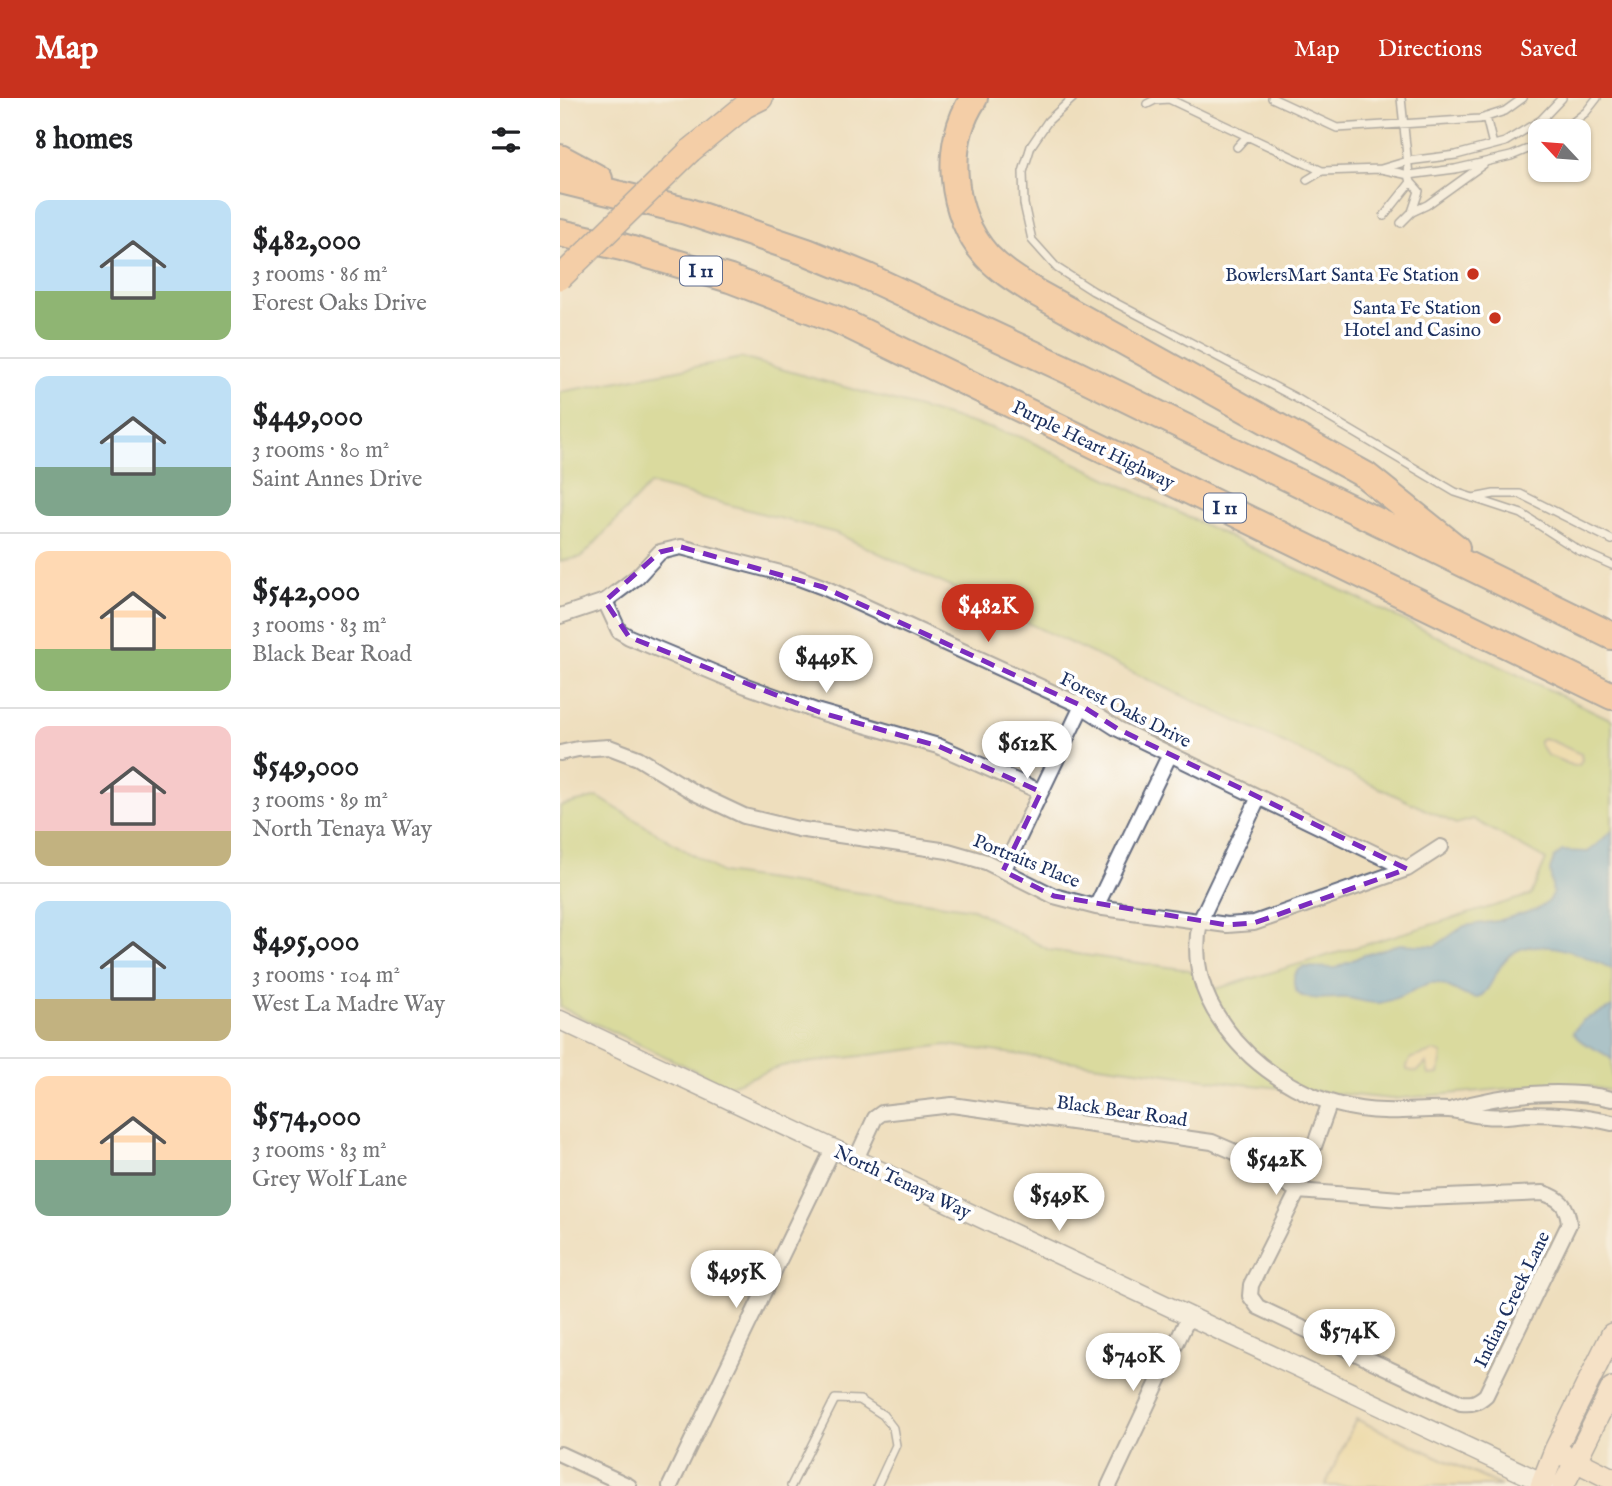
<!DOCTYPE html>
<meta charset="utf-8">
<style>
body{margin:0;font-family:"IM FELL English",serif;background:#f2f2f2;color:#202124;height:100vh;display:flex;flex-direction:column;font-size:26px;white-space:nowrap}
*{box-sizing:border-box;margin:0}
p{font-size:23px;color:#757577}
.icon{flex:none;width:38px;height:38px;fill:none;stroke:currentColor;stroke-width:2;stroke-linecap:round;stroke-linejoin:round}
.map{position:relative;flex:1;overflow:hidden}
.details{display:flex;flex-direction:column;background:#fff;width:560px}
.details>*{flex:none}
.needle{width:46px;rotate:296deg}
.buttons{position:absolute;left:968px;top:21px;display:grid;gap:14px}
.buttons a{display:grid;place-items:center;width:63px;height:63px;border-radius:14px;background:#fff;box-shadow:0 2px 5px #0004;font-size:35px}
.price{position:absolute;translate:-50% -60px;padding:0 16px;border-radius:24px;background:#fff;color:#222;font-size:23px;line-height:46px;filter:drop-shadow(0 2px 4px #0008)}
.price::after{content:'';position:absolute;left:50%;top:42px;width:21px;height:16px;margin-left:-10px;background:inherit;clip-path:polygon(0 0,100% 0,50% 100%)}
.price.selected{background:#c8321e;color:#fff}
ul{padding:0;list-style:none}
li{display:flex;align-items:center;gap:21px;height:175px;padding:0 35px}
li+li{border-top:2px solid #e0e0e0}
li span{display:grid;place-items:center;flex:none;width:196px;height:140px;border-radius:14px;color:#555}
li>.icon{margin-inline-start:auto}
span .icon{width:84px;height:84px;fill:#fffc;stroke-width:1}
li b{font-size:30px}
h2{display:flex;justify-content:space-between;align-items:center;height:84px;padding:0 35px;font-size:30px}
header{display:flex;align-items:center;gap:42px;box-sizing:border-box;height:98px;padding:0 35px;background:#c8321e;color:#fff}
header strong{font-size:33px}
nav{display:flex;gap:38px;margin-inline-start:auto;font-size:24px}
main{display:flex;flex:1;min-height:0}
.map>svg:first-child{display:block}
.green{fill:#c0d579;stroke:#6e826c;stroke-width:2}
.sand{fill:#eeda9e;stroke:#84847e;stroke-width:2}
.water{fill:#5da3d3;stroke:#3c6998;stroke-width:2}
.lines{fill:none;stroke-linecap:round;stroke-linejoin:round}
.service-casing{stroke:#656c7f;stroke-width:10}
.minor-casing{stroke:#656c7f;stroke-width:18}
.tertiary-casing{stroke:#656c7f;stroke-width:21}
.secondary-casing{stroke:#656c7f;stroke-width:24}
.primary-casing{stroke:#656c7f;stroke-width:26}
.motorway-casing{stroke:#656c7f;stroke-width:30}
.service{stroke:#fff;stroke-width:7}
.minor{stroke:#fff;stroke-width:14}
.tertiary{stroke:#fff;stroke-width:18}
.secondary{stroke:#fde4d1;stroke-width:21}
.primary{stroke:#fbbb8c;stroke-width:23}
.motorway{stroke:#fbbb8c;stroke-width:26}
.primary-bridge-casing{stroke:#656c7f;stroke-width:26;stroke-linecap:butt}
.primary-bridge{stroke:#fbbb8c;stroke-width:23}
.marked{fill:none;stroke:#7b2cbf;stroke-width:5;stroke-dasharray:14 9;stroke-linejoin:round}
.poi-dot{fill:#c8321e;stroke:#fff;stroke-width:2.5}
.labels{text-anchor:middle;stroke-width:7;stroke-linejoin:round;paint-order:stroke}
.shield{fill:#fff;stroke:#5f6d8e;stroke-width:2}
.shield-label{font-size:18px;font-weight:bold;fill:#1b2f5e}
.poi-label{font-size:19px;fill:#1b2f5e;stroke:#fff;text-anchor:end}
.street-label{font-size:19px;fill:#1b2f5e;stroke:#fff}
</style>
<header>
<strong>Map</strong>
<nav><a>Map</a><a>Directions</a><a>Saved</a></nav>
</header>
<main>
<section class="details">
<h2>8 homes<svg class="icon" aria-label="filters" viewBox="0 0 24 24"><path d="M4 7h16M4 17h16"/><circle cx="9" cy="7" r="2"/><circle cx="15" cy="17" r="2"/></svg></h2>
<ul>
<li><span style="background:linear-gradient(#bfe0f5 65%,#8fb573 0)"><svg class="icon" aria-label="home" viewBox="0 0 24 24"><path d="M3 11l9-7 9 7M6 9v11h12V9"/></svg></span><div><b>$482,000</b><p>3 rooms · 86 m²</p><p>Forest Oaks Drive</p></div></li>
<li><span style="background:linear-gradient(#bfe0f5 65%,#7fa58c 0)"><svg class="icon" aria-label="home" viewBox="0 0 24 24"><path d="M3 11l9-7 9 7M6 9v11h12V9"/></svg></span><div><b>$449,000</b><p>3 rooms · 80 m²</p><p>Saint Annes Drive</p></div></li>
<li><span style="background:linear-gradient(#ffd9b3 70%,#8fb573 0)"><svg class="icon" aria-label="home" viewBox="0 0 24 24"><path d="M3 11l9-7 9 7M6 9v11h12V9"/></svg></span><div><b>$542,000</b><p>3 rooms · 83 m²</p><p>Black Bear Road</p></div></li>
<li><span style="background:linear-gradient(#f6c9c9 75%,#c2b280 0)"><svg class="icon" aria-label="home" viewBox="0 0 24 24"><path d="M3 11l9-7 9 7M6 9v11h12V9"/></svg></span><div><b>$549,000</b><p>3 rooms · 89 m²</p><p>North Tenaya Way</p></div></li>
<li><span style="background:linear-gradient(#bfe0f5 70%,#c2b280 0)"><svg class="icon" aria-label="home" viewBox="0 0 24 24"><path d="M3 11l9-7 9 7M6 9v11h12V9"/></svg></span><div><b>$495,000</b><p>3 rooms · 104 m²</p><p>West La Madre Way</p></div></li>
<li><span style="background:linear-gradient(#ffd9b3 60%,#7fa58c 0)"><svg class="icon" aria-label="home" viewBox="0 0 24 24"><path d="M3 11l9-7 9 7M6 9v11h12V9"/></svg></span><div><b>$574,000</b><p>3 rooms · 83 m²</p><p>Grey Wolf Lane</p></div></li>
</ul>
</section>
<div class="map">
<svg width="1052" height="1388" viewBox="0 0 1052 1388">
<rect width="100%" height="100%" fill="#fff"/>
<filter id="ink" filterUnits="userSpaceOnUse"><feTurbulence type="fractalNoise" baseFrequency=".0143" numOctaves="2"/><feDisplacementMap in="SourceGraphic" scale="14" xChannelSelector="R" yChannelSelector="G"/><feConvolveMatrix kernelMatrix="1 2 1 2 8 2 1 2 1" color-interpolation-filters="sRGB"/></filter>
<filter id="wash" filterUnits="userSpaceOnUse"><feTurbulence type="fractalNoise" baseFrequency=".00686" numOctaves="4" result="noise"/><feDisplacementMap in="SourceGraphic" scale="28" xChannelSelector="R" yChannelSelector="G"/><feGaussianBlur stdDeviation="1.57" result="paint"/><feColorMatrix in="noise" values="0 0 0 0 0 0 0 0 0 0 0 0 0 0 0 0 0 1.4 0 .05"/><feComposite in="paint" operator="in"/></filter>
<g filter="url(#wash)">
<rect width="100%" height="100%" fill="#eedebd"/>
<path class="green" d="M182,260L461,339L1052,622V993L1028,988L998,986L832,1001L682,986L387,947L222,968L168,988L0,909V708L38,699L162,775L413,811L489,852L629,872L656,891L971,797L986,762L913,721L896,726L276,435L90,386L22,459L0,463V294Z"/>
<path class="sand" d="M983,640C997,644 1008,651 1021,656L1022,662L1019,667L1014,668L987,657L979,646V642Z
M876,953L882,956L879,976L869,977L866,965L857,974L847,972V968L851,960Z
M796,1321L941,1388H765Z"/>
<path class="water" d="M1052,733V871C1022,856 967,831 943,865C934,876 931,892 918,900C900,900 889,883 870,885C854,891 836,903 819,905C809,906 797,901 787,900C771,898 731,910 734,881C735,874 738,871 744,869L776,870L801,858L840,846L875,848L904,828L937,823L978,811L989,803L993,796L990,772L994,760L1002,753L1028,754Z
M1052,909V962C1041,950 1020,948 1013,934L1023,922Z"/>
</g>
<g filter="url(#ink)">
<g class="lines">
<g class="service-casing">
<path id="service" d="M513,0L488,23L471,48L463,74L464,106L472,142L497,170L533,193L736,300L895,394L962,416L1018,452L1052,467
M712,0L777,30L920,21L945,13L963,0
M841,0L849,77L851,84L859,93L852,114
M587,6L595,2L609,1L687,38
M926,19L933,47
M1002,33L1026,14L1037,0
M980,46L951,58L895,71L849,77L821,71L848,63L896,57L945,44L981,22L1002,0
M677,49L687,38L762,73
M747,82L762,73L821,71
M824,118L851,84
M841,125L852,114L867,107L924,66
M913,400L934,396H960L1052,442
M231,1388L275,1301L300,1302L323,1317L333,1330L336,1347L317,1388"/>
</g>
<g class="minor-casing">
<path id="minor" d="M45,503L59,533L69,539L186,588L259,614L378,648L481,694
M0,518L45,503L77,479L100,454L121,449L236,479L263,489L522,608L558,631L847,771
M0,655L18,651L49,649L78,660L135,695L184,718L238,731L388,753L426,764L494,798L536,809L667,827L694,825L847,771L881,749
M699,699L640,823C632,864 641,896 665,929C700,978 762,1012 824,1013C845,1014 867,1011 888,1012C900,1012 912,1018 925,1018C939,1020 953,1017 967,1016C996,1016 1024,1018 1052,1025
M443,773L522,608
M536,809L610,656
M893,1011C941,996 1003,989 1052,1001
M296,1061L315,1020L322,1015L392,1007L652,1044L675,1054L738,1093L840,1101L983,1095C1000,1100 1008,1108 1009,1126L926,1297C917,1305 912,1306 901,1305L698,1209L690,1198L691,1187L738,1093L770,1004
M0,1356L69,1388
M110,1388L273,1051
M549,1388L629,1218"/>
</g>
<g class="tertiary-casing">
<path id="tertiary" d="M0,922L990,1388"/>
</g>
<g class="secondary-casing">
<path id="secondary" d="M1006,1358L1052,1381
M981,1388L995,1352L1052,1236
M1003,1388L1052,1290"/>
</g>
<g class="primary-casing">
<path id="primary" d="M130,53L185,8L201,0"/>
</g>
<g class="motorway-casing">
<path id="motorway" d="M414,0C383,46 390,117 427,158C441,173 458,183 475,194L805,377L896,450
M0,60L39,81
M0,82L126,113L247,154L308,179L514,275L1052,538
M0,135L62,149L170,181L278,222L1052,598"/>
</g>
<use href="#service" class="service"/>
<use href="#minor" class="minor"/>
<use href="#tertiary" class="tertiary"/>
<use href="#secondary" class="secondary"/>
<use href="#primary" class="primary"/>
<use href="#motorway" class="motorway"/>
<g class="primary-bridge-casing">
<path id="primary-bridge" d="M0,180L130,53"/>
</g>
<use href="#primary-bridge" class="primary-bridge"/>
</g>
</g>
<path d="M0 0H1052V1388H0ZM121,449L263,489L522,608L558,631L847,771L694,825L667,827L494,798L443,773L481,694L378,648L259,614L69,539L45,503L100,454Z" fill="#eedebd" fill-opacity=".55" fill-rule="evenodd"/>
<path class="marked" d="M121,449L263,489L522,608L558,631L847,771L694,825L667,827L494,798L443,773L481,694L378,648L259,614L69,539L45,503L100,454Z"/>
<g class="poi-dot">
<circle cx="913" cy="176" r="7"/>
<circle cx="935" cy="220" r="7"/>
</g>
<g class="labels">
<g class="shield">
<rect x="120" y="158.5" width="42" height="29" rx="5"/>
<rect x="644" y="395.5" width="42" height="29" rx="5"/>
</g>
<g class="shield-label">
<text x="141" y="179">I 11</text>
<text x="665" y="416">I 11</text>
</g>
<g class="poi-label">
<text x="899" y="183">BowlersMart Santa Fe Station</text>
<text x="921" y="216">Santa Fe Station<tspan x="921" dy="22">Hotel and Casino</tspan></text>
</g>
<g class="street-label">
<text transform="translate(534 346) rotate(26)" y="7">Purple Heart Highway</text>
<text transform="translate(566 611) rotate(27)" y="7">Forest Oaks Drive</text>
<text transform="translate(467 762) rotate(22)" y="7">Portraits Place</text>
<text transform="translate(562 1012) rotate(8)" y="7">Black Bear Road</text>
<text transform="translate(343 1083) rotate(25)" y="7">North Tenaya Way</text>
<text transform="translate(951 1201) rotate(-64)" y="7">Indian Creek Lane</text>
</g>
</g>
</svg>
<div class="buttons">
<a><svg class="needle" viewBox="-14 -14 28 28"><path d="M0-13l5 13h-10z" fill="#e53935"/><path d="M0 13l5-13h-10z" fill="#757577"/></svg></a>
</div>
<b class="price selected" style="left:428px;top:546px">$482K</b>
<b class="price" style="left:266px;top:597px">$449K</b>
<b class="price" style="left:467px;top:683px">$612K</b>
<b class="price" style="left:716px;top:1099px">$542K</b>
<b class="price" style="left:499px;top:1135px">$549K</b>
<b class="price" style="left:176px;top:1212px">$495K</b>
<b class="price" style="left:789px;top:1271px">$574K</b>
<b class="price" style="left:573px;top:1295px">$740K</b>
</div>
</main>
